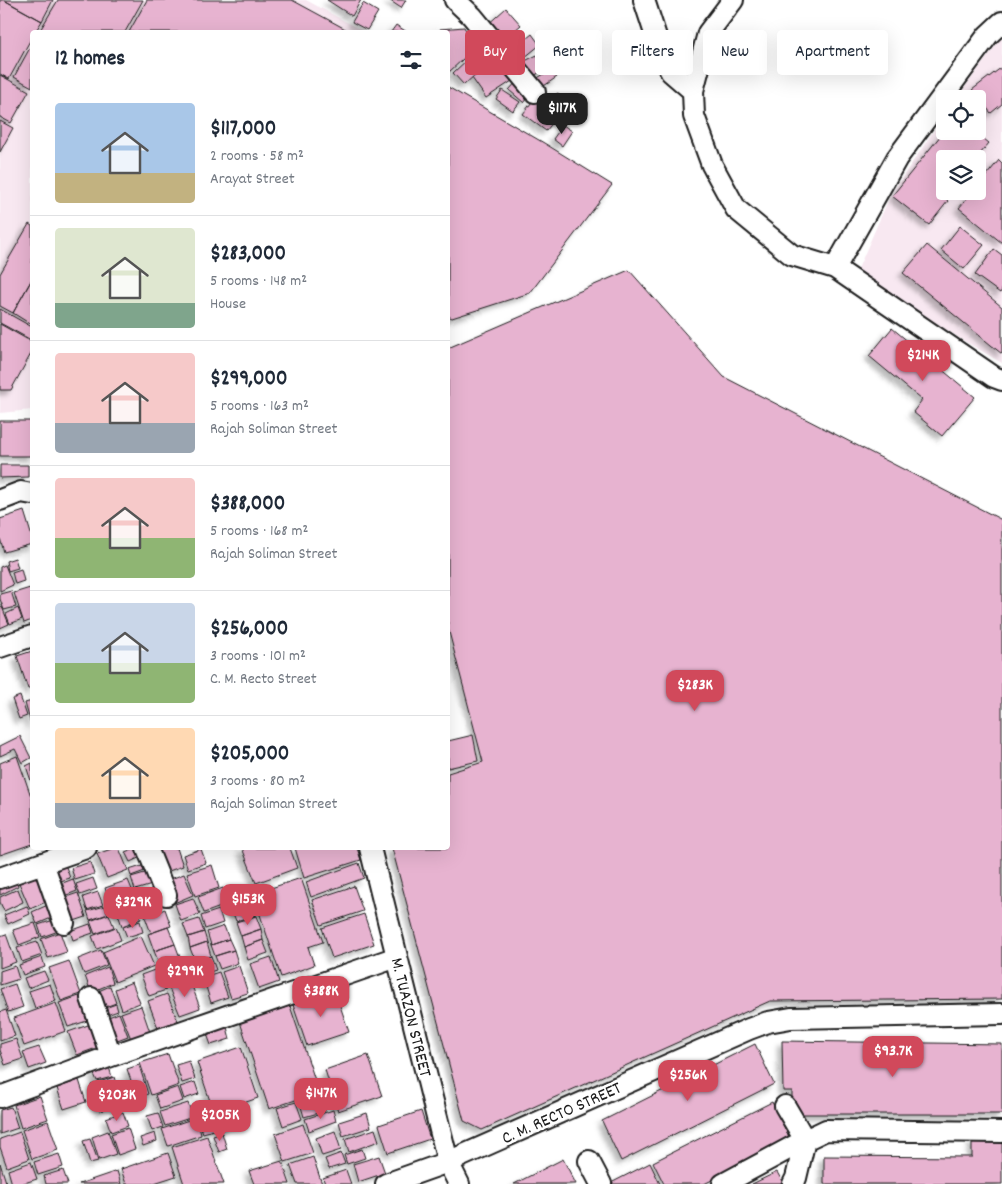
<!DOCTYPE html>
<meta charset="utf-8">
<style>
body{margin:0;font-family:Dekko,sans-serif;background:#f6f6f7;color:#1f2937;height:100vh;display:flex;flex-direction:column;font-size:19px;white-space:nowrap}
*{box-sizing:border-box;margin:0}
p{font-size:16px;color:#747a83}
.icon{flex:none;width:28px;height:28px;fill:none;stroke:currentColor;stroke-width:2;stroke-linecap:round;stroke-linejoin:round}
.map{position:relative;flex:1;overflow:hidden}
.drawer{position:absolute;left:30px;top:30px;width:420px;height:820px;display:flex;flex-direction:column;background:#fff;border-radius:5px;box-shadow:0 5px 20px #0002}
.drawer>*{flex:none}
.top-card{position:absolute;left:465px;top:30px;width:461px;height:45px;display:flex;gap:10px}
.tools{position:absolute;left:936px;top:90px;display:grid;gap:10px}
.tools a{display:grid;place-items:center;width:50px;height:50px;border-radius:5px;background:#fff;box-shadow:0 5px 20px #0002;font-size:25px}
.price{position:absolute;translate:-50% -42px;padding:0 11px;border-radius:10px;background:#d1495b;color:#fff;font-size:16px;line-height:32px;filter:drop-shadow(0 1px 2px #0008)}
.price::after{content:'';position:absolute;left:50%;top:30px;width:15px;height:11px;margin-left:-8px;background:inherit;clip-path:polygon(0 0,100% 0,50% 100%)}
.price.selected{background:#222;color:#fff}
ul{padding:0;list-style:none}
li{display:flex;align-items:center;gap:15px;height:125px;padding:0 25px}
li+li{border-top:1px solid #e0e1e3}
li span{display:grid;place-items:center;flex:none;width:140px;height:100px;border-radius:5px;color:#555}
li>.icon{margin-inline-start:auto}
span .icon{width:60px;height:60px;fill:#fffc;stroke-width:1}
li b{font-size:21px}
h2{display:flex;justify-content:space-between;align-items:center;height:60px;padding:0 25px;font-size:21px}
.chip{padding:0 18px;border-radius:5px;background:#fff;box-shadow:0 5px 20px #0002;font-size:18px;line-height:45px}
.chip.selected{background:#d1495b;color:#fff}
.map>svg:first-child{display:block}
.built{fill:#f8e8f1;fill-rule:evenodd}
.building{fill:#e7b3d0;stroke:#1c1c1c;filter:url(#shadow)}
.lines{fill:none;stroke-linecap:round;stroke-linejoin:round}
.minor-casing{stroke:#1c1c1c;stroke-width:24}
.minor{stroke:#fff;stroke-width:20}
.labels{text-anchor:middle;stroke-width:5;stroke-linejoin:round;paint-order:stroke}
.street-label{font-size:18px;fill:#1c1c1c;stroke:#fff}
</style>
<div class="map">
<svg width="1002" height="1184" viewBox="0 0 1002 1184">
<defs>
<filter id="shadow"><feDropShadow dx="-4.5" dy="4.5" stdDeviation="2.5" flood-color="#0004"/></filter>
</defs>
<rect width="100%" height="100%" fill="#fff"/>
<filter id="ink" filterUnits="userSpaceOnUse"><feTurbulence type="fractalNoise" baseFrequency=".02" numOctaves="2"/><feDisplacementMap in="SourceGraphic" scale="10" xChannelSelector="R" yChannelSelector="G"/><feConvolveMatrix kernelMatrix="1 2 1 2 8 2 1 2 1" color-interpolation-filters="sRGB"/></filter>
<g filter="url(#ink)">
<path class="built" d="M0,0H306L365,32H32V410L0,413Z
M1002,37V363L961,339L857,271L891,194L945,114V131H978V99H956ZM945,159H978V191H945Z"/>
<path class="building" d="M0,0H4L42,21L35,32H32V37L9,79L0,74Z
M4,0H53L42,21Z
M58,0H143L125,32H39Z
M147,0H292L351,32H129Z
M327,0H361L352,16Z
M389,0H406L401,8Z
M363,3L378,12L367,30L352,22Z
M506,8L521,25L501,42L486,26Z
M396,25L407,32H391Z
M464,27L476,47L449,72L448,66V32H441L440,29Z
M532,34L540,45L519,62L511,51Z
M488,40L500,52L464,85L453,73Z
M32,44V87L14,77Z
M537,55L546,69L530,78L521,63Z
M498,61L512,81L486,98L472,78Z
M1002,67V104L991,113L972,90Z
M552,69L557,77L541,88L536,79Z
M0,75L29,91L11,123L0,117Z
M518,80L532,93L524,103L509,90Z
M448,87L544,143L612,185L530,293L452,318L448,316Z
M502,90L520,102L513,111L496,99Z
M558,93L565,103L547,114L541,105Z
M534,99L558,116L546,131L523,114Z
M0,121L13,128L0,152Z
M563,125L572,131L562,146L553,139Z
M945,130V131H974L989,143L976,159H945V191H950L945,198L948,201L929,225L892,196Z
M999,160L1002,163V243L959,208L973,191H978V186Z
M29,224L32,226V279L13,313L0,306V274Z
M960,226L984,245L964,269L941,250Z
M927,245L1002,307V354L903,273Z
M994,249L1002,255V290L1000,293L975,275Z
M629,270L724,377L1002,520V999L770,1001L482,1130L464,1121L392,848H448V773L483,762L448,628V348Z
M32,279V325L13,313Z
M0,309L32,327V336L31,340L0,323Z
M0,324L32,342V352L11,390H0Z
M892,328L975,397L942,436L913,412L922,400L869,356Z
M0,421H32V456H0Z
M0,465H28V477L0,478Z
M24,511L32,537V544L4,552L0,538V519Z
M15,558L18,568L8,571L6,561Z
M5,565L13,585L0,591V567Z
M21,569L24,581L15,584L12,572Z
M30,588L32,596V620L24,623L14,593Z
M11,591L16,607L4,610L0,599V594Z
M2,607L9,624L0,628V608Z
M18,608L22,619L10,624L6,614Z
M32,651V688L28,689L17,656Z
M20,696L27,716L19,719L12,699Z
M32,701V723L31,724L25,703Z
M473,735L478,761L448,768V741Z
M20,736L31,758L22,763L15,749L0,756V746Z
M17,756L32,799V844L0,855V763Z
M32,763V784L26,766Z
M114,848H119L128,870L107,878L97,854Z
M135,848H142L145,855L130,862L125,852Z
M153,848H177L183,866L163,873Z
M242,848H290L297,868L256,883Z
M295,848H357L361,860L304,878Z
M201,849L206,863L188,869L183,855Z
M90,862L94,874L75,880L71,868Z
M359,863L364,878L311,897L306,882Z
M65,864L70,878L54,883L49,869Z
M148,864L150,869L131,876L129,870Z
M212,865L219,888L195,896L187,873Z
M148,872L152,885L135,890L131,877Z
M184,874L193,895L174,903L165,881Z
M39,875L50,900L30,909L19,883Z
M14,877L18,886L0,895V883Z
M93,878L97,889L80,895L76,884Z
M301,878L323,942L308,947L314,965L281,977L253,894Z
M73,879L77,891L59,898L55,886Z
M128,880L133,892L109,900L105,888Z
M354,886L363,911L321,925L312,900Z
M223,888L229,904L204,913L198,897Z
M18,889L23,902L4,911L0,902V897Z
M98,892L103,905L87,910L83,897Z
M78,893L86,917L68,923L60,899Z
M136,894L139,905L118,912L114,901Z
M193,898L200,914L181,921L175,904Z
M251,901L256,915L236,921L231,908Z
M50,904L56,916L37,924L32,912Z
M27,906L30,914L8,924L4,915Z
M105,906L108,914L90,920L87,911Z
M136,907L141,919L122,926L118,914Z
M165,909L171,926L151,933L145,917Z
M219,910L223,923L205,929L201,916Z
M109,914L114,927L95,934L90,921Z
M364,914L374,944L332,958L322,928Z
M256,916L261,929L241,936L236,922Z
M57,919L61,930L42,937L38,925Z
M199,919L204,932L188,937L183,924Z
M140,921L143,932L127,937L123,927Z
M35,923L40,937L19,945L13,930Z
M90,924L93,933L73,940L70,931Z
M224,926L229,939L211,945L207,932Z
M116,927L121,940L97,949L92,936Z
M168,927L175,944L154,951L148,934Z
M261,929L263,940L244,947L241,936Z
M60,932L67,952L48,958L41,939Z
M204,932L207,942L190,948L188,937Z
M6,934L16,962L0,968V936Z
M141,936L154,966L115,982L103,952Z
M229,939L234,950L215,956L211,945Z
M263,940L268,953L248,960L244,947Z
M37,942L42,955L22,962L17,948Z
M207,942L211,956L195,961L190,948Z
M175,944L181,960L161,968L154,951Z
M101,950L107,965L84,974L78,959Z
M234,950L238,963L220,969L215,956Z
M211,956L216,970L200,975L195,961Z
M42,957L45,967L23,975L19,965Z
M271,957L279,982L259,989L250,964Z
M181,960L188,977L167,985L161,968Z
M69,961L81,994L61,1001L49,968Z
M15,966L19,979L0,985V971Z
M239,966L248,993L231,998L222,972Z
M108,967L113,983L91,992L85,976Z
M157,969L166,990L149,996L141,975Z
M44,971L48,980L28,988L24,978Z
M219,972L228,997L211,1003L203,977Z
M190,980L200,1008L180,1015L169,988Z
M132,982L140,1003L122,1010L115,989Z
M15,984L23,1007L8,1012L0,989Z
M50,984L56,1001L35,1008L29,991Z
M110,986L116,1003L100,1009L94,993Z
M335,991L349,1032L307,1046L293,1005Z
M167,994L178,1021L158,1028L148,1001Z
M79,996L87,1021L68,1027L59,1003Z
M56,1003L66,1031L24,1046L14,1018Z
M116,1004L118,1011L104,1016L102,1009Z
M141,1006L150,1032L131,1039L121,1013Z
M290,1006L319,1092L269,1109L240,1022Z
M6,1010L15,1036L0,1041V1012Z
M119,1013L128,1036L112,1042L103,1019Z
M91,1024L99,1047L77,1055L68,1032Z
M227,1027L230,1039L211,1045L207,1034Z
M16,1039L23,1059L5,1065L0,1050V1044Z
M782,1041L1002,1044V1114H792V1091H783Z
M755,1044L774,1084L621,1161L602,1121Z
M39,1047L46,1063L29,1069L23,1052Z
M241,1047L258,1098L214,1113L197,1062Z
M168,1054L179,1085L151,1095L140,1063Z
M368,1055L382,1096L338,1111L325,1070Z
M189,1061L195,1079L182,1083L176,1065Z
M139,1065L148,1094L137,1098L127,1069Z
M109,1067L112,1077L97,1081L93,1072Z
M114,1077L123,1103L100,1111L91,1085Z
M79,1080L86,1102L64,1109L57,1088Z
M195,1082L199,1094L184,1099L180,1087Z
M178,1087L183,1101L160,1109L155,1095Z
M40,1096L48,1119L21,1128L14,1105Z
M321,1096L325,1111L304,1117L300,1103Z
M296,1102L302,1119L283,1126L277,1108Z
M772,1102L791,1141L704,1184H664L653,1162Z
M188,1103L193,1117L165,1126L160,1112Z
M11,1107L18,1128L0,1134V1110Z
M235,1110L240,1123L220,1130L215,1116Z
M333,1110L336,1121L309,1131L305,1119Z
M421,1111L430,1139L388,1153L379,1125Z
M123,1112L128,1126L111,1132L106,1118Z
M158,1113L163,1127L152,1131L147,1116Z
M367,1113L371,1127L343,1136L339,1122Z
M207,1114L210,1122L199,1126L201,1135L168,1146L162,1129Z
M48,1121L58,1150L32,1159L22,1130Z
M215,1123L217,1129L203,1133L201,1127Z
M303,1124L313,1153L285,1162L275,1134Z
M128,1128L135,1149L118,1155L111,1134Z
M375,1129L379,1141L349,1152L345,1139Z
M108,1131L116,1154L99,1160L92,1137Z
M335,1131L341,1150L322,1156L316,1138Z
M20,1132L29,1159L7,1167L0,1147V1139Z
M155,1133L157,1141L143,1146L140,1138Z
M222,1133L227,1149L219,1152L213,1136Z
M207,1136L224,1184H184L172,1147Z
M90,1139L98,1161L90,1163L83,1141Z
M972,1141H1002V1184H824V1156L972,1157Z
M362,1149L365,1158L347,1164L344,1155Z
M168,1153L176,1176L151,1184H126L121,1169Z
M341,1153L345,1164L329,1169L325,1159Z
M59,1154L63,1167L38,1175L34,1162Z
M379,1156L385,1173L358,1182L353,1164Z
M313,1157L322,1184H297L290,1165Z
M563,1159L576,1184H514Z
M282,1161L290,1184H254L249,1171Z
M31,1162L37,1179L21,1184H12L8,1170Z
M0,1163L6,1182L0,1184Z
M650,1163L660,1184H609Z
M63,1170L68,1184H46L44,1176Z
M346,1170L351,1184H325L323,1178Z
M117,1171L121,1184H79Z
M777,1172L783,1183L780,1184H752Z"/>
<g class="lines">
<g class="minor-casing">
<path id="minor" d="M455,0L472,16L535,92
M644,0L662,55L671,72L693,91
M733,0L708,33L693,91L694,116L712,165L736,209L792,255L835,268L994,377L1002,380
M835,268L897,158L988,35L1002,22
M0,500L21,492L32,494
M0,647L32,636
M147,848L166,895
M370,848L448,1162L459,1184
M43,863L64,923
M0,878L86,848
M91,998L111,1056
M0,1097L111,1056L397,957
M589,1161L601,1184
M386,1184L448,1162L749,1029L768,1022L791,1018L1002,1014
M723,1184L805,1140L785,1106
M793,1184L796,1178L805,1140L826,1130L1002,1132"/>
</g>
<use href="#minor" class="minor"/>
</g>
</g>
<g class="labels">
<g class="street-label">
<text transform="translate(412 1017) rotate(76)" y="6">M. TUAZON STREET</text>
<text transform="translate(561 1112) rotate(-24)" y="6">C. M. RECTO STREET</text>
</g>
</g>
</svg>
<div class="tools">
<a><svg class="icon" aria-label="locate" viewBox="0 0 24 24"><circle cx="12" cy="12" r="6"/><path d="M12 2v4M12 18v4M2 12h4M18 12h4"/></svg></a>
<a><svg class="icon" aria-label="layers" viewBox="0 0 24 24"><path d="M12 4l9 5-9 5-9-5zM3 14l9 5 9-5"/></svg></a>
</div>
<b class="price selected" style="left:562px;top:135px">$117K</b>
<b class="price" style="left:923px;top:382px">$214K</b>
<b class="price" style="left:695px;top:712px">$283K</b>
<b class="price" style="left:248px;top:926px">$153K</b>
<b class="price" style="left:133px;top:929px">$329K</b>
<b class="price" style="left:185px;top:998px">$299K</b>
<b class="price" style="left:321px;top:1018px">$388K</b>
<b class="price" style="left:893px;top:1078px">$93.7K</b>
<b class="price" style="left:688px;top:1102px">$256K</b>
<b class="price" style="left:321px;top:1120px">$147K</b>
<b class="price" style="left:117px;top:1122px">$203K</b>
<b class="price" style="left:220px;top:1142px">$205K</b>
<div class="top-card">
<a class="chip selected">Buy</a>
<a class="chip">Rent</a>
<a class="chip">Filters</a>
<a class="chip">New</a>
<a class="chip">Apartment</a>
</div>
<section class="drawer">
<h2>12 homes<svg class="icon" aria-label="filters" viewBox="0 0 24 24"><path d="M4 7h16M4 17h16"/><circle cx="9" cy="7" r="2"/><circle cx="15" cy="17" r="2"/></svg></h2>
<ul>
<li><span style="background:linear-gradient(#a9c7e8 70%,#c2b280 0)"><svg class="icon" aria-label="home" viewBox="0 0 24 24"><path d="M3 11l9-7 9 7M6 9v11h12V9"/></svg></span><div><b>$117,000</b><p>2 rooms · 58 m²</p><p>Arayat Street</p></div></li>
<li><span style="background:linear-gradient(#dfe7d0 75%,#7fa58c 0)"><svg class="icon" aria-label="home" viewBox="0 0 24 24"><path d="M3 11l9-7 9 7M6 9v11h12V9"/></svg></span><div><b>$283,000</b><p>5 rooms · 148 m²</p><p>House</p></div></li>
<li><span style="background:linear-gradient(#f6c9c9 70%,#9aa5b1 0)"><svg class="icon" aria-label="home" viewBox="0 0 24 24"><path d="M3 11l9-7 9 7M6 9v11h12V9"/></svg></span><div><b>$299,000</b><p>5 rooms · 163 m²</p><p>Rajah Soliman Street</p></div></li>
<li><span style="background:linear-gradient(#f6c9c9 60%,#8fb573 0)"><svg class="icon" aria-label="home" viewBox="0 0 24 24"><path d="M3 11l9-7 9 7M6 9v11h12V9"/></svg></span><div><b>$388,000</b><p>5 rooms · 168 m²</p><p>Rajah Soliman Street</p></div></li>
<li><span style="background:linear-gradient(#c9d6e8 60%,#8fb573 0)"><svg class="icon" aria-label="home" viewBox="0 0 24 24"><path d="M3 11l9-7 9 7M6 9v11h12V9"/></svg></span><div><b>$256,000</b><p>3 rooms · 101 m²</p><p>C. M. Recto Street</p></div></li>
<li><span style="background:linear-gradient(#ffd9b3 75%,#9aa5b1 0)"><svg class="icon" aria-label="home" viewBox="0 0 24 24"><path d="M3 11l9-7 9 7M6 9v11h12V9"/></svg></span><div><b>$205,000</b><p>3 rooms · 80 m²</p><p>Rajah Soliman Street</p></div></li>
</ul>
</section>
</div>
